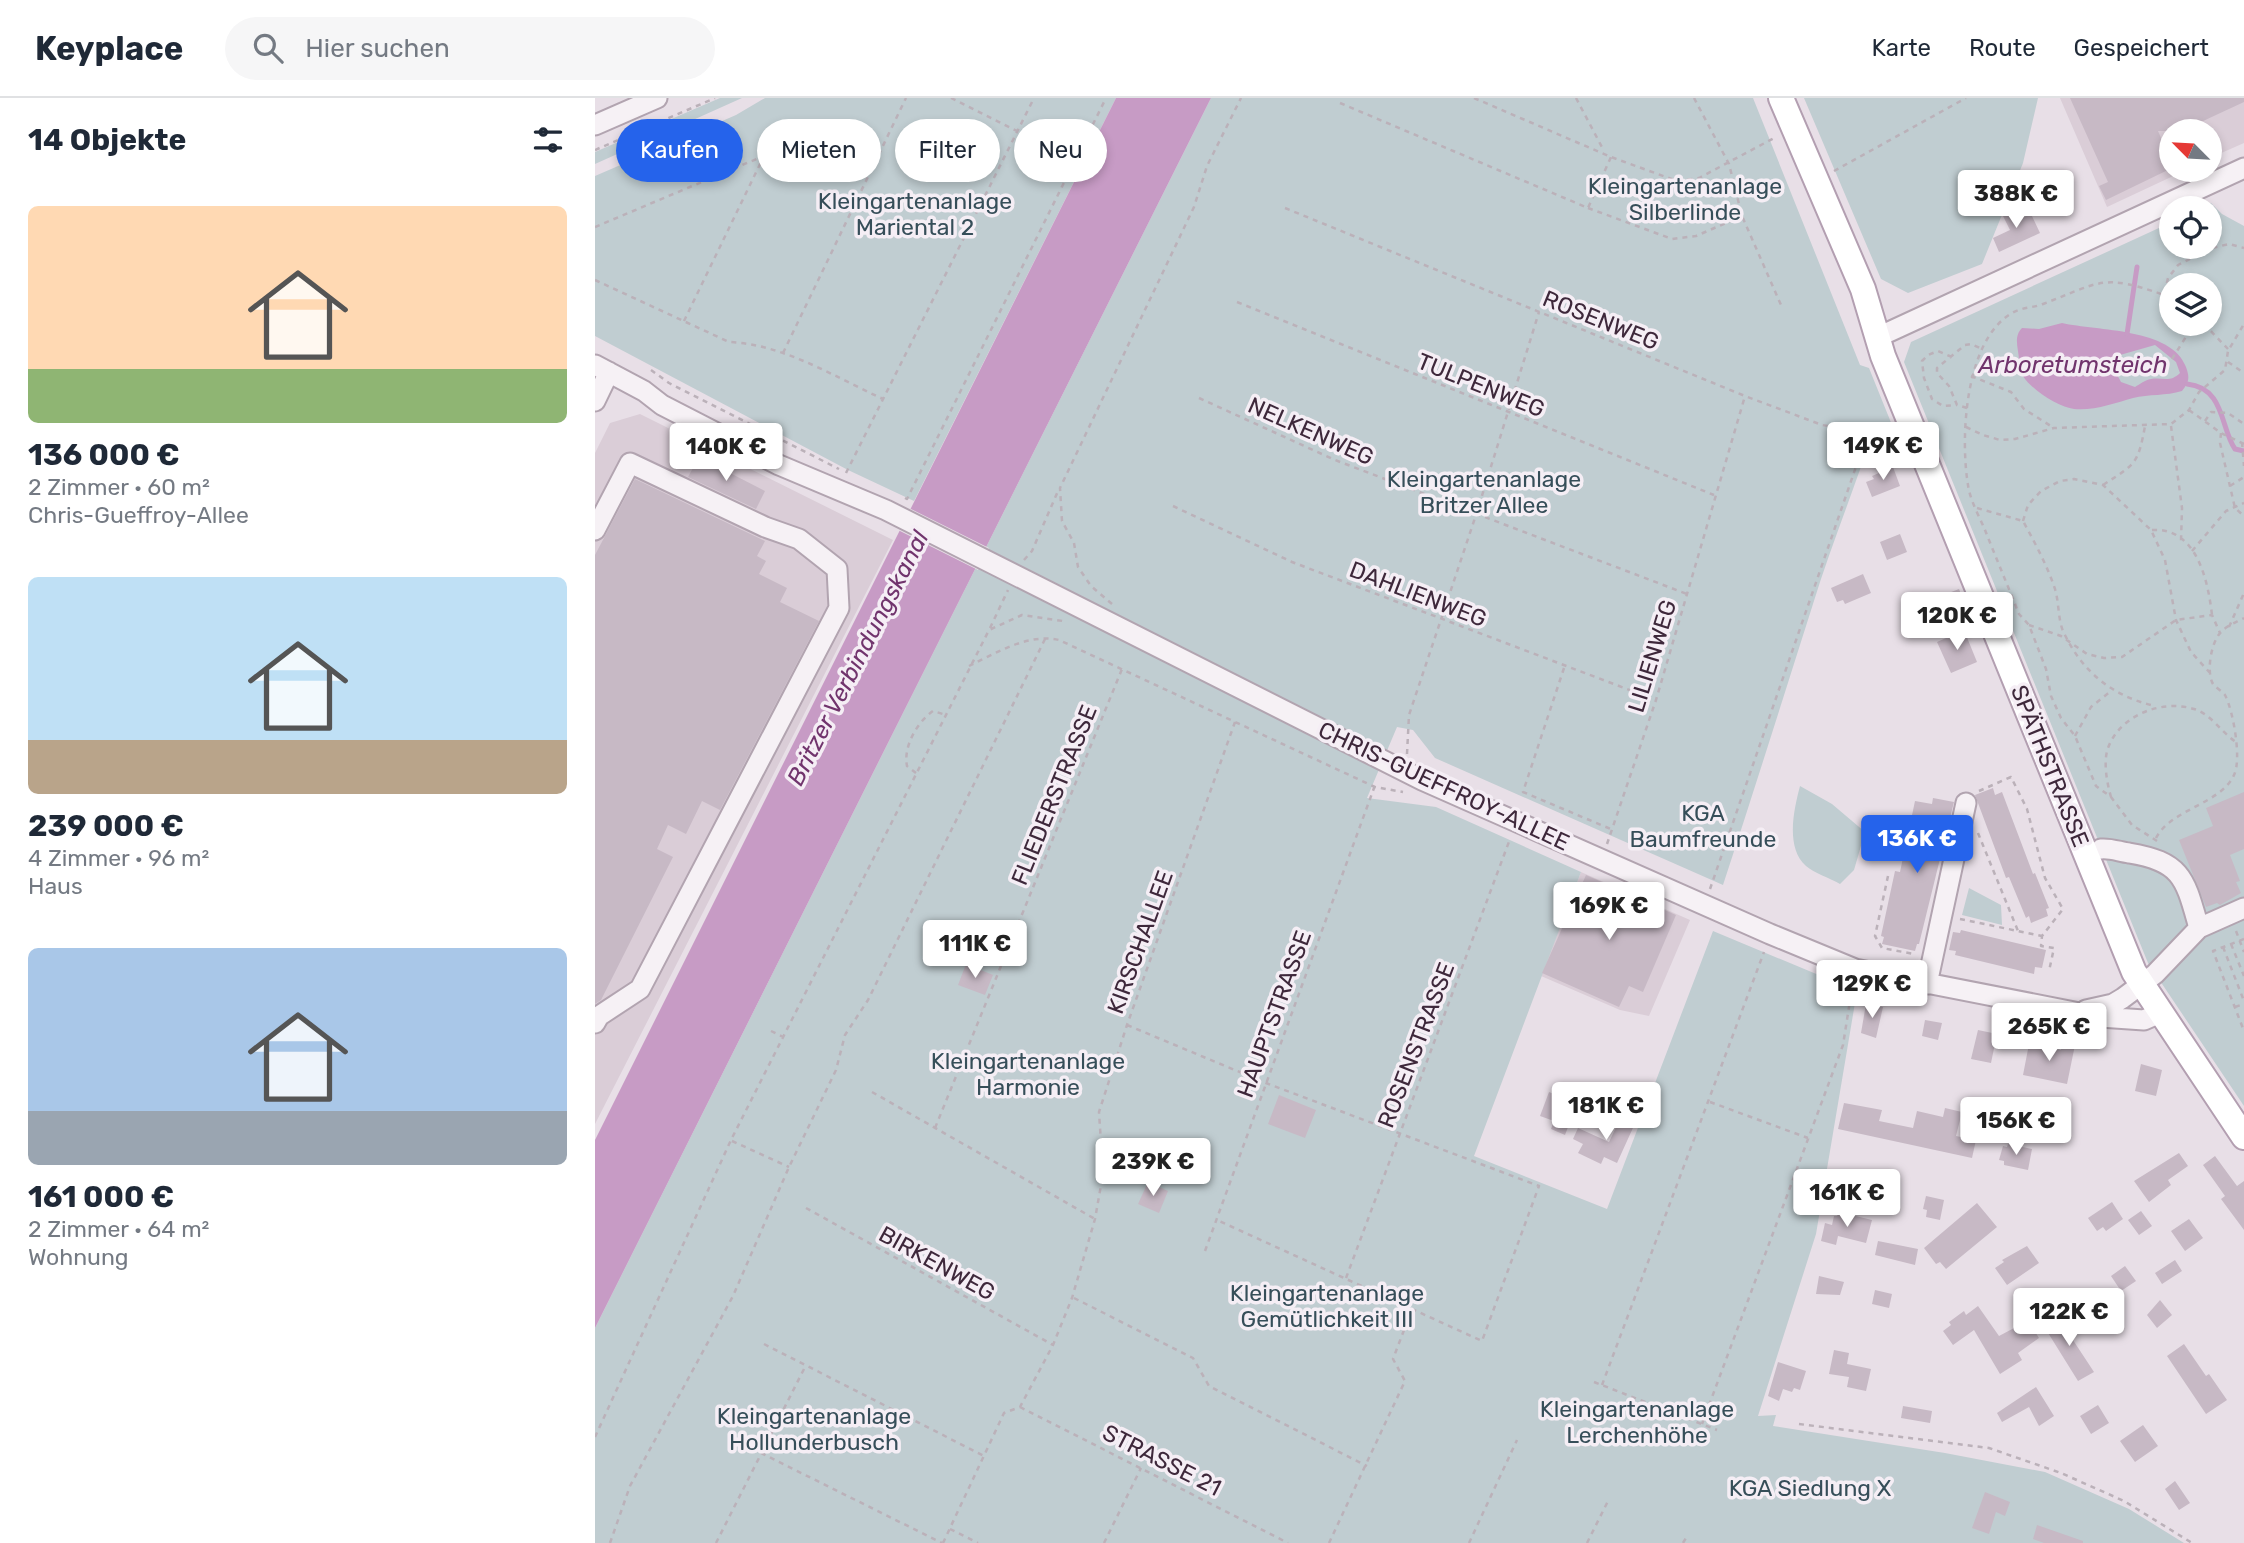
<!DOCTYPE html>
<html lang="de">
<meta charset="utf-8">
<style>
body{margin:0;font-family:Rubik,sans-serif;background:#f6f6f7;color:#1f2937;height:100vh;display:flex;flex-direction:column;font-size:26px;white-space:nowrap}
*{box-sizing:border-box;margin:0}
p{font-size:23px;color:#747a83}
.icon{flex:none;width:38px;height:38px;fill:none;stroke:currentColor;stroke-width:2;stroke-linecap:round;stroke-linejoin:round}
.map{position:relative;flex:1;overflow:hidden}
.details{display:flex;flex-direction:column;background:#fff;width:595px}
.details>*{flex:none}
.guide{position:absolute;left:21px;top:21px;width:665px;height:63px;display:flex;gap:14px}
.needle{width:46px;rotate:294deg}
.fabs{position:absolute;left:1564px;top:21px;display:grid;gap:14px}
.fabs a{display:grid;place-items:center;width:63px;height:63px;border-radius:50%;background:#fff;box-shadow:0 4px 10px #0003;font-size:35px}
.price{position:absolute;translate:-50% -60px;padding:0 16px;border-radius:7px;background:#fff;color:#222;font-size:23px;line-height:46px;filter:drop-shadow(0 2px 4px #0008)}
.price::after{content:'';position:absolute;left:50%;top:42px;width:21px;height:16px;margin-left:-10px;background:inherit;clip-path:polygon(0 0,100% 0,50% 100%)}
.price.on{background:#2563eb;color:#fff}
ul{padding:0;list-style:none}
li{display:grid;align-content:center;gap:14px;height:371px;padding:0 28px}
li span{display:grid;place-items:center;height:217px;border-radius:10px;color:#555}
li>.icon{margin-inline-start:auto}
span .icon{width:126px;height:126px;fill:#fffc;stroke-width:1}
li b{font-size:30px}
h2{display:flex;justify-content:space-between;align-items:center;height:84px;padding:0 28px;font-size:30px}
.tag{padding:0 24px;border-radius:32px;background:#fff;box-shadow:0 4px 10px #0003;font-size:24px;line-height:63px}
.tag.on{background:#2563eb;color:#fff}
header{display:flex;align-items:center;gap:42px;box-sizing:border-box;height:98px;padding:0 35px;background:#fff;border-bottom:2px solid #e0e1e3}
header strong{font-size:33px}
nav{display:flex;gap:38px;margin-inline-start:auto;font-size:24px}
.search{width:490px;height:63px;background:#f6f6f7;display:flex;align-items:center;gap:18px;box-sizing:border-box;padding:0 24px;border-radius:38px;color:#747a83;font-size:26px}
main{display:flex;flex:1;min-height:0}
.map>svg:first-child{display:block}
.built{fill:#dacdd7}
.green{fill:#c0cdd1;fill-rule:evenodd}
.water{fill:#c79bc5;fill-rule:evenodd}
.pier{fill:#e8dfe7}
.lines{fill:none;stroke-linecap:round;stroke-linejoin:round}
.stream{stroke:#c79bc5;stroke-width:5}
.building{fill:#c7b9c5}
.minor-casing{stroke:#b2a4b0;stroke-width:23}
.major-casing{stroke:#b39fb1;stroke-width:28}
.path{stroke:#bbb1b9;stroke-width:2.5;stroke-dasharray:5 5;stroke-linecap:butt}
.minor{stroke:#f6f1f5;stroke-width:19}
.major{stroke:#fff;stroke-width:24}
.labels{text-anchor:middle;stroke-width:7;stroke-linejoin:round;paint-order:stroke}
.park-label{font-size:23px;fill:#364e59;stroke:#f5eef5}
.street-label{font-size:23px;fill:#3e283b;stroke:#f5eef5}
.water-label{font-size:24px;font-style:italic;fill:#71346d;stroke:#f5eef5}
</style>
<header>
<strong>Keyplace</strong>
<div class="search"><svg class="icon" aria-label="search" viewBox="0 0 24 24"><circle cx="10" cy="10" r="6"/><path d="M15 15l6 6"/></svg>Hier suchen</div>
<nav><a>Karte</a><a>Route</a><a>Gespeichert</a></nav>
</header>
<main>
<section class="details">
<h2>14 Objekte<svg class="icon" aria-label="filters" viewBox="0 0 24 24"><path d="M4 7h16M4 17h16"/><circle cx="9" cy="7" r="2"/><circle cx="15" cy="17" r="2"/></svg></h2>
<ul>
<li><span style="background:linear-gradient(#ffd9b3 75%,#8fb573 0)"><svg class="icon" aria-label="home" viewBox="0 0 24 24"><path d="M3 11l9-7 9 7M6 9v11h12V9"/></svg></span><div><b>136 000 €</b><p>2 Zimmer · 60 m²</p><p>Chris-Gueffroy-Allee</p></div></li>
<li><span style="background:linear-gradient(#bfe0f5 75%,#b9a48a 0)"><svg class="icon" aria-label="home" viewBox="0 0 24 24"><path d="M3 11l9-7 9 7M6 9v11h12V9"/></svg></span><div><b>239 000 €</b><p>4 Zimmer · 96 m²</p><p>Haus</p></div></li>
<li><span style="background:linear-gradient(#a9c7e8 75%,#9aa5b1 0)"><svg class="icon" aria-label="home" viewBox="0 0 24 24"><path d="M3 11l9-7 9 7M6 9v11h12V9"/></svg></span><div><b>161 000 €</b><p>2 Zimmer · 64 m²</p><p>Wohnung</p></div></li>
</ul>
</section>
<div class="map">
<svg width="1649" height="1445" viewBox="0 0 1649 1445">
<rect width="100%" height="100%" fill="#e8dfe7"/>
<path class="built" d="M1465,0H1649V45L1615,60V33H1577V72H1591L1512,109Z
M45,316L298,442L0,1026V355L15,325Z
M986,774L1095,822L1054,918L1025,912L946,878Z"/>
<path class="green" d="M125,0H147L0,66V54Z
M170,0H521L319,403L253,372L0,238V78L141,17Z
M616,0H1158L1265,267L1274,270L1299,332L1276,339C1258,395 1235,450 1218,506C1188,600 1159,693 1128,787L840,660L818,632L802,629L772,700L841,709L986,774L879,1058L1012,1111L1118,833L1262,893L1221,1136L1163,1318L1181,1317L1178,1328L1350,1355L1450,1374L1534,1411L1589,1445H0V1230Z
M1209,0H1443L1428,65L1387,166L1313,195L1286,181Z
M1616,105L1627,116L1649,128V1008L1553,865L1309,264L1316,244L1577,124V149H1615V110H1605ZM1577,187H1615V226H1577Z
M1205,688L1237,706L1270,734L1259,772L1245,786C1235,780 1219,775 1211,768C1190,749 1199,711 1205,688Z
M1374,790L1406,807L1407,827L1367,817Z"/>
<path class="water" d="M521,0H616L0,1230V1042Z
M1467,225C1502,233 1577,230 1591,269C1595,280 1594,284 1587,293C1571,298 1554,296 1538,300C1520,305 1499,313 1479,311C1461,309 1423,284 1424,266C1425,253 1417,240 1427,230L1444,231ZM1560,247L1581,264L1585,275C1575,285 1568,279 1556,281C1550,282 1545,286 1540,289L1526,284L1519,271L1525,257Z"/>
<path class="pier" d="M312,409L394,450L383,472L301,431Z"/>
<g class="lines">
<path class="stream" d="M1532,236L1542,169
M1592,286C1630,290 1625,329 1640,351L1649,353"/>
</g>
<path class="building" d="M1475,0H1649V4L1593,30L1595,33H1563L1569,47L1565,50L1575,71L1511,102L1504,88L1513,84Z
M1424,109L1429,119L1436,116L1445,135L1404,154L1398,140L1415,132L1407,116Z
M104,359L170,393L161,411L93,379Z
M1298,369L1305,388L1277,399L1271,384L1279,381L1277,378Z
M40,381L170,443L162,458L171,463L164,476L192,490L185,504L224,523L125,712L107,703L91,736L73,727L62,751L78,759L6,902L0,906V457Z
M1305,436L1312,454L1292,462L1285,444Z
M1268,476L1276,495L1250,506L1248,502L1242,504L1236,490Z
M1364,491L1374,517L1359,523L1351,496Z
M1369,532L1382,564L1356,575L1342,544Z
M1398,690L1400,697L1407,694L1438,776L1440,775L1454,810L1451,811L1453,818L1436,825L1434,818L1431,820L1414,779L1411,780L1380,697Z
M1649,694V751L1635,757L1645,783L1641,784L1646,795L1625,807L1622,805L1611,809L1584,742L1618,728L1611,710Z
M1338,700L1359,704L1324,846H1322L1320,853L1287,846L1289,839L1286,838L1300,773L1305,774L1320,703L1337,706Z
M991,777L1081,817L1048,894L1034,888L1024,909L947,875Z
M1366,832L1451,852L1447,870L1440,869L1439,876L1360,857L1361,853L1354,852L1358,834L1365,835Z
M371,866L398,877L390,897L363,887Z
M1271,906L1288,909L1281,940L1266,935Z
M1330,922L1347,925L1343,942L1327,938Z
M1383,932L1402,936L1396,965L1376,961Z
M1467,945L1480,947L1472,986L1428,977L1434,946L1466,952Z
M1546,966L1567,972L1561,998L1540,993Z
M954,994L979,1004L975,1015L978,1016L970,1037L956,1031L959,1023L945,1018Z
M684,997L721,1012L710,1040L673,1026Z
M1249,1005L1287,1012L1284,1023L1318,1030L1322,1013L1348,1019L1350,1010L1367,1014L1361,1038L1381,1042L1377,1060L1243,1031Z
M1028,1015L1042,1021L1022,1065L1009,1059L1006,1066L983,1055L988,1046L978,1041L983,1030L1014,1044Z
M1413,1046L1437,1051L1433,1072L1409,1067V1063L1404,1062L1408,1048L1412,1049Z
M1584,1055L1593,1068L1573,1082L1576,1087L1554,1104L1539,1083Z
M1620,1058L1642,1088L1649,1083V1132L1626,1101L1630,1098L1608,1067Z
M553,1084L573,1093L564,1115L543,1106Z
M1331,1098L1349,1102L1345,1122L1331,1119L1332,1112L1328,1111Z
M1517,1104L1528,1121L1511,1133L1508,1129L1502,1133L1493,1120Z
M1382,1105L1402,1129L1351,1171L1345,1164L1341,1166L1329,1150Z
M1546,1113L1557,1128L1544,1137L1533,1122Z
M1244,1114L1277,1122L1271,1145L1243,1138L1241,1147L1226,1143L1230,1125L1237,1127L1239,1118H1242Z
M1594,1121L1608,1140L1590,1153L1576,1133Z
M1283,1143L1323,1151L1320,1167L1280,1157Z
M1432,1148L1444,1165L1412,1187L1400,1170L1409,1164L1407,1162Z
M1580,1162L1587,1173L1567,1186L1560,1175Z
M1530,1168L1541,1183L1526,1193L1516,1178Z
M1224,1178L1249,1184L1245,1197L1221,1196Z
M1280,1192L1297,1196L1294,1210L1277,1206Z
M1565,1202L1577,1217L1562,1230L1552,1217Z
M1383,1208L1404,1238L1421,1229L1426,1236L1437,1229L1444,1240L1423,1255L1427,1262L1405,1276L1379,1232L1358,1247L1348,1233L1356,1227L1354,1224L1369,1213L1371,1217Z
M1469,1218L1479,1232L1474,1236L1499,1274L1483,1283L1450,1230Z
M1589,1246L1611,1278L1614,1276L1632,1302L1611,1316L1572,1258Z
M1239,1252L1254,1255L1252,1266L1276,1271L1271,1293L1252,1289L1254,1279L1234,1276Z
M1183,1264L1211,1273L1205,1292L1199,1290L1197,1294L1188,1291L1184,1303L1173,1298Z
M1441,1289L1459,1318L1444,1328L1434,1309L1407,1324L1402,1315Z
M1503,1307L1514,1325L1496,1336L1485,1318Z
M1308,1308L1337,1313L1335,1325L1306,1320Z
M1548,1327L1563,1348L1540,1364L1525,1343Z
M1580,1383L1595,1405L1584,1412L1570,1391Z
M1390,1394L1415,1404L1410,1418L1401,1414L1394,1436L1377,1430Z
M1442,1427L1488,1443V1445H1449L1438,1441Z"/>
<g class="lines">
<g class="minor-casing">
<path id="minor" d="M0,27L62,0
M1283,239L1649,70
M0,267L49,293L67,307L184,367L291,412L827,682L1175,836L1260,871L1505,919L1549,922L1565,915
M0,303L14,274
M0,432L35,365L170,429L204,441L242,471L244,510L45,891L4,918L0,925
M1506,751C1516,750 1525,754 1534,755C1588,764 1590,781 1604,830
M1332,886L1371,705
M1491,912L1518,906L1528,900L1560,876L1604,830L1649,810"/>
</g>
<g class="major-casing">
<path id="major" d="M1186,0L1268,191L1288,258L1539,874L1649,1039"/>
</g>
<path class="path" d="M356,0L422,33
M879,0L1016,59L1082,83L1104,80L1181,39
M981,0L1009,53
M1099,0L1134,66L1147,118L1186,207
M745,5L993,110L1016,59
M0,52L120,0
M1239,73L1371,0
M690,110L1150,298L1227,327L1273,334L1293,325
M993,110L1077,141L1101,138L1147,118
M0,129L228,33
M0,182L134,244C188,246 240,279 288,301
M1569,197L1577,203
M642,204L1119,397
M89,223L168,60
M1609,226L1633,251
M188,255L311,0
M1357,259L1343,253L1333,257L1327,263L1329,280L1337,301L1348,308L1362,307
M1577,261L1599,226
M1633,264L1649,275
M56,272L74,285L244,371
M1376,278L1416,294L1429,311L1459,330
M604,300L740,362L1092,496
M1372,310L1362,307L1354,288L1342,275V270L1370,247L1376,246L1387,251
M1594,312L1626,335L1649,346
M1610,323L1616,314L1633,315L1649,326
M1576,328L1587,410L1586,443
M1371,329L1388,337L1405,342L1420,341L1459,330L1576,326L1594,312L1604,294L1630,272L1633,253L1649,226
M1626,335L1625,345L1640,410L1649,418
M1647,344L1649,368
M251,375L439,0
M1508,387C1540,366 1543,367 1550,328
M1635,388L1649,379
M310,400L312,401L511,0
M578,408L697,464L1061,602
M1382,410L1428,423C1440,445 1452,467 1460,491C1464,504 1463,521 1468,533C1487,574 1517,598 1560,608
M1428,423L1433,407L1446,393L1465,383L1479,381L1508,387L1556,432L1570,462L1581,522L1596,554L1616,576
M1557,432C1602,429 1613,483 1617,517
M1597,453L1631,413L1649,405
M429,462L437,453L463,393
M517,506L496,488L483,469L479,445L467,423L465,390L599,109L612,68L646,0
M1434,527L1466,538L1492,556L1509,560L1527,559L1581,522L1617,517L1625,535
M1634,529L1649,495
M395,530L413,492
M374,568C401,555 433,535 464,542L780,689L808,694
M969,570L928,694L1018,732
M1480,638L1496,609L1516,593
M812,656L814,617L881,417L944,214
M321,675L312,668C308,649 322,624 338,613L351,617
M1384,693L1416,679L1432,711L1450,780L1468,811L1447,838L1446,848L1459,850L1454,873
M1516,699C1512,685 1508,664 1513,650C1525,617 1567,601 1599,611C1616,616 1626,634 1641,644
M1383,735L1423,833
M1561,740C1576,711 1626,706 1639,677C1647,661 1638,612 1630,597C1627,593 1621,590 1618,586C1611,574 1616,544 1626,534C1631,528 1642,524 1649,520
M1562,743L1537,727L1516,699L1501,688L1480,638L1466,620L1456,598L1451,571L1434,527L1424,516C1413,488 1401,460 1390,432C1384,418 1375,402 1373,387C1365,339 1370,242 1417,215C1427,209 1438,210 1448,206C1506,184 1507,175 1569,197L1573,180L1583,167L1617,150L1634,146L1649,150
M1012,746L1061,602L1150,298
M1293,778L1280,838L1287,850L1319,856
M1115,791L1273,334
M1365,821L1447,838
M1641,833L1649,854
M1649,841L1618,853L1649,933
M1636,846L1649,878
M1628,849L1649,903
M1640,909L1649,906
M532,927L671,985L944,1088L887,1243L622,1122
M176,933L188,939
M277,994L500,1121
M1115,1004L1213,1040
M340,1030L527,571
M137,1043L194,1069
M211,1110L458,1247
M610,1153L779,690
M751,1180L915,741
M479,1200L598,1260L614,1288L772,1368
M169,1246L389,1358
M999,1284L1122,1332
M1007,1287L1169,854
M425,1309L693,1445
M1107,1326L1248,947L1257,890
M1204,1326L1394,1350L1466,1375L1529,1403L1597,1445
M0,1339L136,1042L394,532L427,517L468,523
M166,1355L347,1445
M355,1431L383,1445
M15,1445L35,1388L138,1198L194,1069L241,972L250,937L273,902L451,539
M121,1445L211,1267
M348,1445L409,1315L425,1309L458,1247L477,1200L500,1121L508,1076L504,1014L532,927L640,624
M509,1445L546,1370
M734,1445L810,1283L798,1261L817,1211
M874,1445L922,1342
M992,1445L1014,1401
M1088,1445L1091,1440"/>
<use href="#minor" class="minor"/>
<use href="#major" class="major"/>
</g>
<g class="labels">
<g class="park-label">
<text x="1090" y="96">Kleingartenanlage<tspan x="1090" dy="26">Silberlinde</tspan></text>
<text x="320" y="111">Kleingartenanlage<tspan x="320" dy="26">Mariental 2</tspan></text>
<text x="889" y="389">Kleingartenanlage<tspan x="889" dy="26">Britzer Allee</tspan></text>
<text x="1108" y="723">KGA<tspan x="1108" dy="26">Baumfreunde</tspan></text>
<text x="433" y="971">Kleingartenanlage<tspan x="433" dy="26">Harmonie</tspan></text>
<text x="732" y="1203">Kleingartenanlage<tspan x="732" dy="26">Gemütlichkeit III</tspan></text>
<text x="1042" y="1319">Kleingartenanlage<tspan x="1042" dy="26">Lerchenhöhe</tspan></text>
<text x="219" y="1326">Kleingartenanlage<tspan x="219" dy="26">Hollunderbusch</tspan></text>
<text x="1215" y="1398">KGA Siedlung X</text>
</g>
<g class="street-label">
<text transform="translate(1006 222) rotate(22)" y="8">ROSENWEG</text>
<text transform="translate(886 287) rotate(22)" y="8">TULPENWEG</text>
<text transform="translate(716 333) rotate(24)" y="8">NELKENWEG</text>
<text transform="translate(823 496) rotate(21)" y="8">DAHLIENWEG</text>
<text transform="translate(1057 558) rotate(-73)" y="8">LILIENWEG</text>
<text transform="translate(1455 668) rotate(68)" y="8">SPÄTHSTRASSE</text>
<text transform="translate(849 688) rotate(25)" y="8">CHRIS-GUEFFROY-ALLEE</text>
<text transform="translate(459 697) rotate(-68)" y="8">FLIEDERSTRASSE</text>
<text transform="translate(545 844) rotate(-70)" y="8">KIRSCHALLEE</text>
<text transform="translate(679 916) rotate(-70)" y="8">HAUPTSTRASSE</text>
<text transform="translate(821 947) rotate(-69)" y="8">ROSENSTRASSE</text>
<text transform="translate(342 1165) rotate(29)" y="8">BIRKENWEG</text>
<text transform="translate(567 1362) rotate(27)" y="8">STRASSE 21</text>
</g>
<g class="water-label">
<text x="1478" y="275">Arboretumsteich</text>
<text transform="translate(263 560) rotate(-63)" y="8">Britzer Verbindungskanal</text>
</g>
</g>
</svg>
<div class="fabs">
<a><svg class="needle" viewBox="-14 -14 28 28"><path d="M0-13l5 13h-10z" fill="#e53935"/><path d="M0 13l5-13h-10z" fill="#747a83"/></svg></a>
<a><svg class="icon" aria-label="locate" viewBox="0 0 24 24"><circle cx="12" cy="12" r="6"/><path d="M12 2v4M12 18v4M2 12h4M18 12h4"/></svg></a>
<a><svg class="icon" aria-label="layers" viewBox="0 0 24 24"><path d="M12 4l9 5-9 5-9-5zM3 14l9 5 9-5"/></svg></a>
</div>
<b class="price" style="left:1421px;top:132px">388K €</b>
<b class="price" style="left:1288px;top:384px">149K €</b>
<b class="price" style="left:131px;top:385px">140K €</b>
<b class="price" style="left:1362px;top:554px">120K €</b>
<b class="price on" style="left:1322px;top:777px">136K €</b>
<b class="price" style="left:1014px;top:844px">169K €</b>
<b class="price" style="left:380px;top:882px">111K €</b>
<b class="price" style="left:1277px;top:922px">129K €</b>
<b class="price" style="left:1454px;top:965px">265K €</b>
<b class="price" style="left:1011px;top:1044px">181K €</b>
<b class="price" style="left:1421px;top:1059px">156K €</b>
<b class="price" style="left:558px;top:1100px">239K €</b>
<b class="price" style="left:1252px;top:1131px">161K €</b>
<b class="price" style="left:1474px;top:1250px">122K €</b>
<div class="guide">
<a class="tag on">Kaufen</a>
<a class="tag">Mieten</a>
<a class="tag">Filter</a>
<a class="tag">Neu</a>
</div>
</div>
</main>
